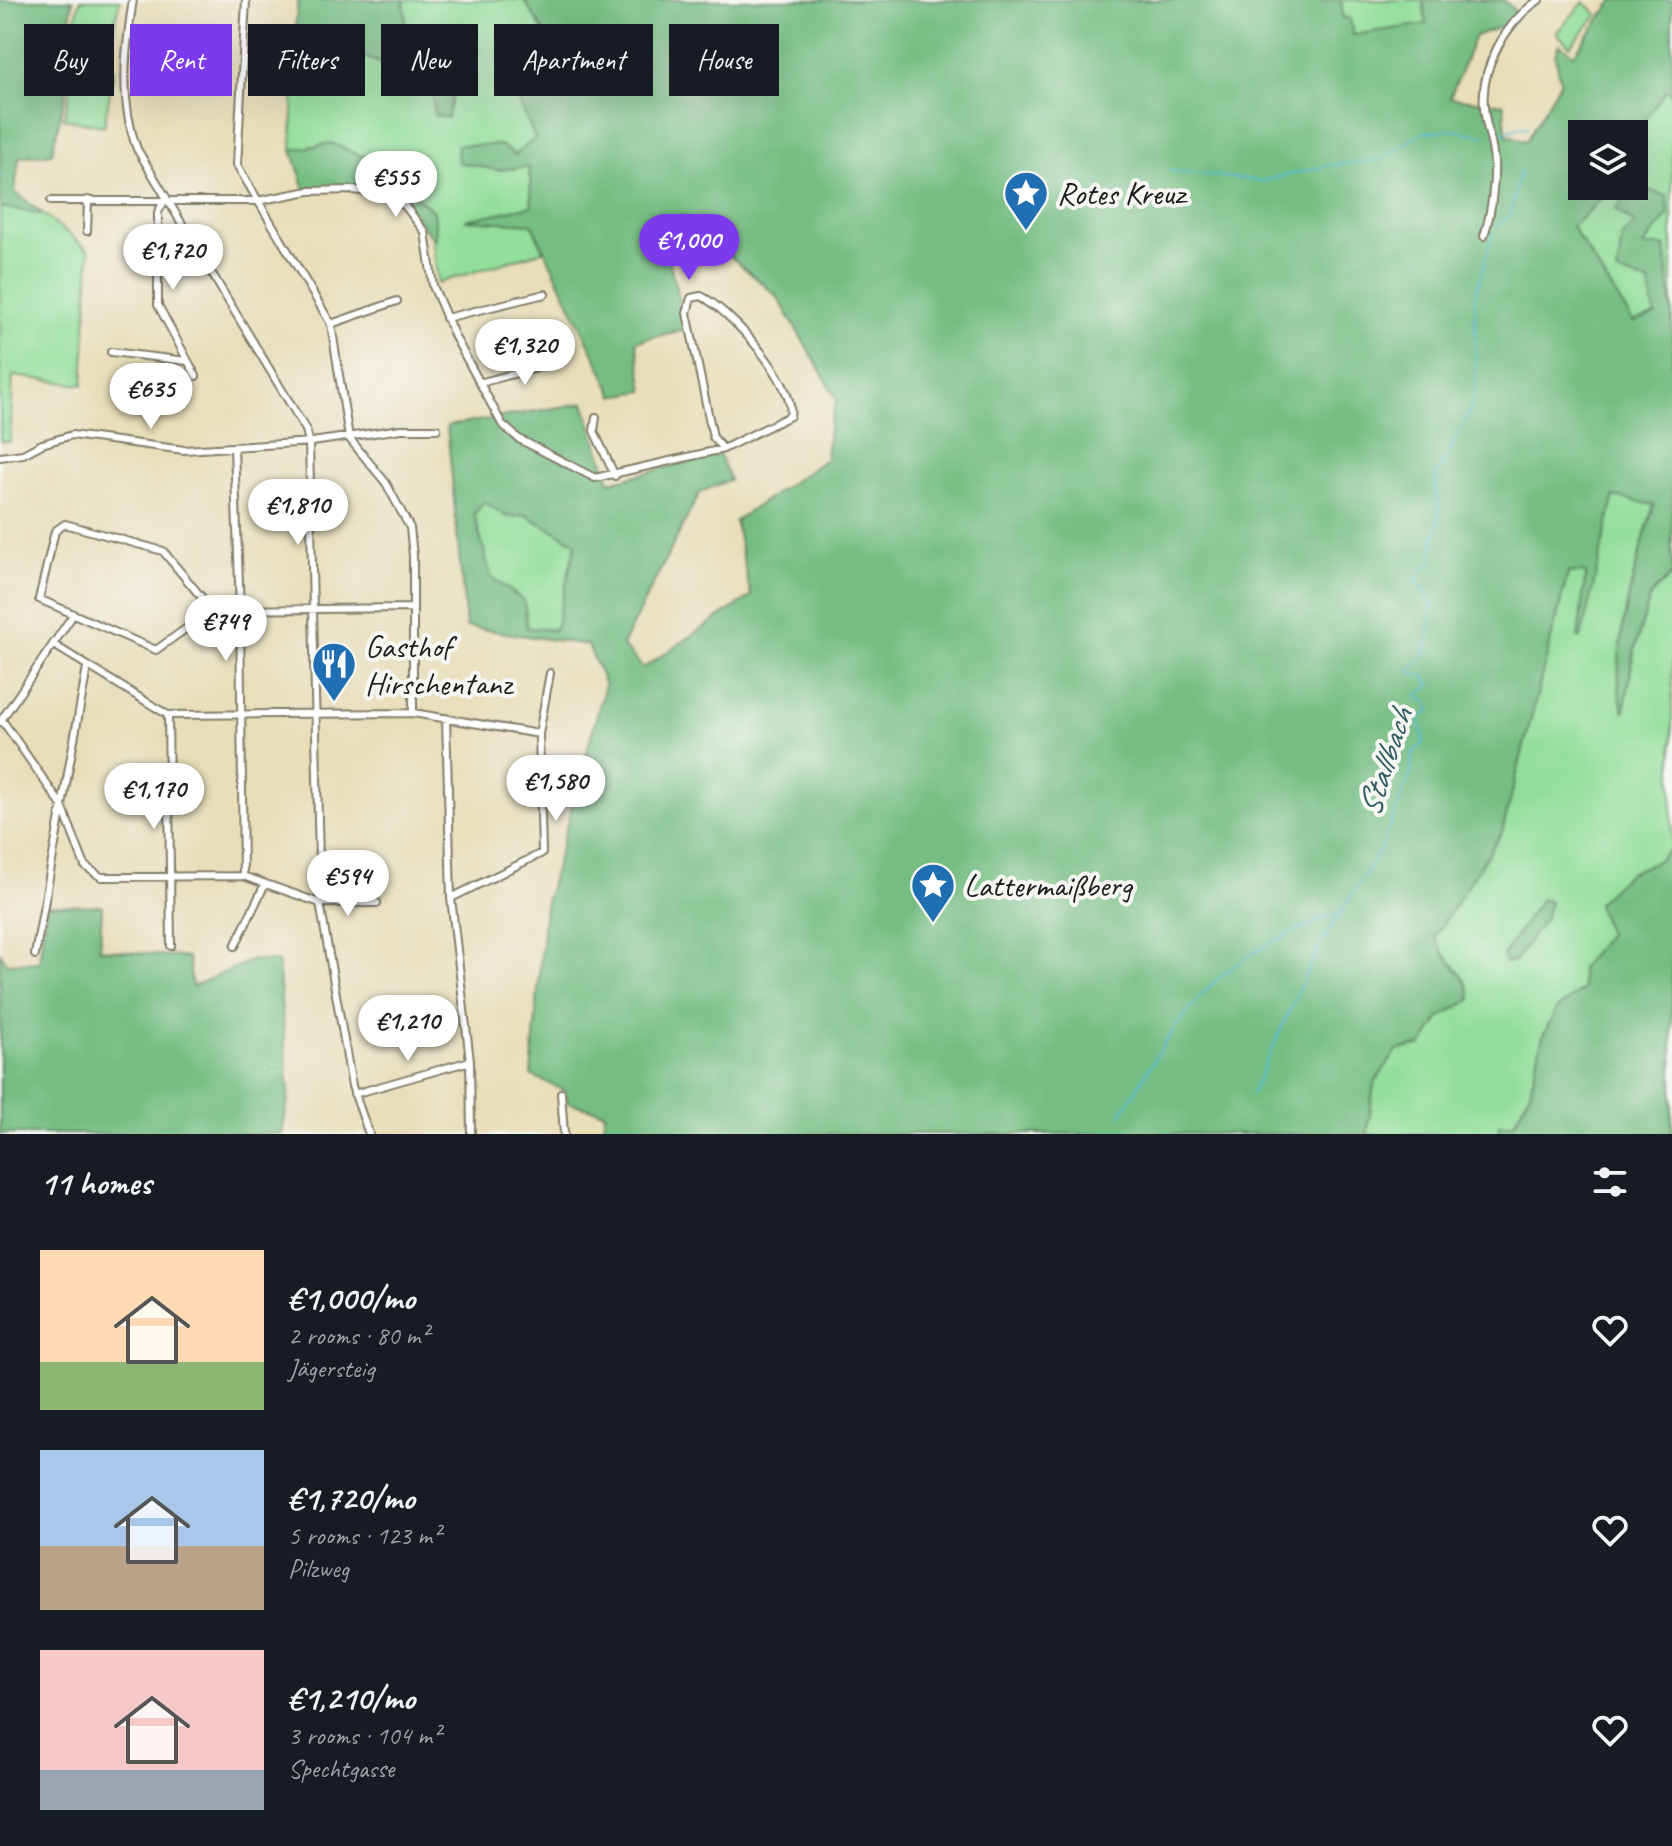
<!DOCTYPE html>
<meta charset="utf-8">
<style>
body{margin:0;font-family:Caveat,sans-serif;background:#20242c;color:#f1f3f6;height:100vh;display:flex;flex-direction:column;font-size:30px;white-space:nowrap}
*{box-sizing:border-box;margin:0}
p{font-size:26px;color:#9ea1a6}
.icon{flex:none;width:44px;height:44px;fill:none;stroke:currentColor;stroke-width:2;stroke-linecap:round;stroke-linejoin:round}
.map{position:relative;height:1134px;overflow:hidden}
.side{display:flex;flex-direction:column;background:#171b24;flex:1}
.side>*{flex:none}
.top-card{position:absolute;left:24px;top:24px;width:800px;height:72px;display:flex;gap:16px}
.tools{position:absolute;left:1568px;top:120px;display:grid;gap:16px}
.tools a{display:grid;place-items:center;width:80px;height:80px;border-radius:0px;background:#171b24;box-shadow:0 8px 32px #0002;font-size:40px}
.price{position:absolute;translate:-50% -68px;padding:0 18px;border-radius:28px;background:#fff;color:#222;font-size:26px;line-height:52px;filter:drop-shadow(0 2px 4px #0008)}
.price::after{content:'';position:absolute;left:50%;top:48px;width:24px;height:18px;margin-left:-12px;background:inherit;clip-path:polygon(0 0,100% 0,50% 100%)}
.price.active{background:#7c3aed;color:#fff}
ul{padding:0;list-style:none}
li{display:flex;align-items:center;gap:24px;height:200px;padding:0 40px}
li span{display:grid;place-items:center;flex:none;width:224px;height:160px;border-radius:0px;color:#555}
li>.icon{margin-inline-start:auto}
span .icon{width:96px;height:96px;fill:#fffc;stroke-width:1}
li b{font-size:34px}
h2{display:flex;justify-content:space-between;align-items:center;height:96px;padding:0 40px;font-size:34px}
.tag{padding:0 28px;border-radius:0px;background:#171b24;box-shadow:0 8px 32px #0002;font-size:28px;line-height:72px}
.tag.active{background:#7c3aed;color:#fff}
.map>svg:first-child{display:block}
.green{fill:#93de9b;stroke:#587d5c;stroke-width:2}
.forest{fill:#76bd83;stroke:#496c50;stroke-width:2;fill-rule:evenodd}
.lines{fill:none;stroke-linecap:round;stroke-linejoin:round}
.stream{stroke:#51b9ce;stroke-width:2}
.minor-casing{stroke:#827d6b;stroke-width:10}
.minor{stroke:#fff;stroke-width:6}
.labels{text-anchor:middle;stroke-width:8;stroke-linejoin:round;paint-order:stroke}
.poi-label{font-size:32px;fill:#1c1c1c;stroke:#f6f6f2;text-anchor:start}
.water-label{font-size:34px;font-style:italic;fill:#315b63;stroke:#f6f6f2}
</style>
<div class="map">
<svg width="1672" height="1134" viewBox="0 0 1672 1134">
<rect width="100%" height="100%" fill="#f6f6f2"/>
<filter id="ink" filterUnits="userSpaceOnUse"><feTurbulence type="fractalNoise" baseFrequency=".0125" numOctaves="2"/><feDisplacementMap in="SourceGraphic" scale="16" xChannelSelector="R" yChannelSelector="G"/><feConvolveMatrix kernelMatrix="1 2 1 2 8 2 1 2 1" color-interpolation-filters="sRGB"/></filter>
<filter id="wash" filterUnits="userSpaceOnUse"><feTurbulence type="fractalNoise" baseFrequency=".006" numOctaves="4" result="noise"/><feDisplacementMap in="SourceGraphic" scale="32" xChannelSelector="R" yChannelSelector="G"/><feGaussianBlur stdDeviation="1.8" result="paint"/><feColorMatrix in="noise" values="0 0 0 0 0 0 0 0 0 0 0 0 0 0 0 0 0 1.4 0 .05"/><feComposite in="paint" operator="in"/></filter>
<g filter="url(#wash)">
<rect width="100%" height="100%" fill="#e8deba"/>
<path class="green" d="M80,0H120L112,35L74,26Z
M404,0H524L558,54L513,87L535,138L515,155L500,145L458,146L496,170L529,167L532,206L469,220L532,223L543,251L438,283L432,237L436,239L434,211L365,157L331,143L292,150L295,29L402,72H433L434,114L447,117L462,58L408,51Z
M1341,0H1423L1427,24L1352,35L1343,18Z
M1584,2L1598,15L1570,46L1556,33Z
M75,63L114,70L104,126L64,119Z
M1666,89L1672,93V316L1665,246H1642L1636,224L1656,315L1633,322L1572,227L1614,186H1634V135Z
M0,207L43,214L90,251L83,385L13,376L10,442L0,441Z
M1614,496L1654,504C1638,556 1606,661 1624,712L1634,652L1650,596L1672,574V848L1657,861L1629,873L1597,903L1608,934L1581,968L1583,989L1556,1010L1543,1036L1530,1091L1513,1124H1499V1134H1367L1374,1084L1397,1050L1422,1045L1440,1017L1471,999C1468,970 1444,964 1435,936L1502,832L1568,573L1586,572L1578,637Z
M484,502L508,517L526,515L576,543L555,630L527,628L524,601L491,577L474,514Z"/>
<path class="forest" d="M0,0H73L67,36L77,43L52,153L19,157L15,192L43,214L0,207Z
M298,0H404L408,51L463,58L447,118L434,115L432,73L402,72L295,29Z
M524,0H1341L1343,18H1350L1353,35L1426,24L1423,0H1504L1516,12L1506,25L1475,36L1450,98L1504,104L1506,134L1526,141L1561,81L1555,56L1559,44L1574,54L1614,0H1672V93L1666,90L1634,135L1582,134V186H1614L1572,227L1633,322L1655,315L1649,282L1617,273L1622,236L1635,224L1615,209L1635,186L1667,196L1668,215L1643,246H1665L1672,316V574L1650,596L1634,652L1624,712C1606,660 1638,558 1654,505L1614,497L1581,638H1578L1586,572L1568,573L1502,832L1435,936C1444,964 1468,970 1471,1000L1440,1017L1422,1045L1397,1050L1374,1084L1367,1134H602L605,1112L568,1103L565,1091L531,1075L545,906L605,685L588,645L466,627L447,426L584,403L610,482L719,454L730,480L700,492L622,645L643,668L751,596L735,521L826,459L829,428L837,399L777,296L684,217L645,221L647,239L664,241L687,329L636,341L644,391L614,396L532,224L465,220L532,206L529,167L496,170L458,162L457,145H500L515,155L535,138L513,87L558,54ZM484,502L508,517L526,515L576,543L555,630L527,628L524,601L491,577L474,514Z
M331,143L365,157L434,211L436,239C424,233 419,216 408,206C382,180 338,188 305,189L292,150Z
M1672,848V1134H1499V1124H1514L1530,1091L1543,1036L1556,1010L1583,989L1581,968L1608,934L1597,903L1629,873L1657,861Z
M1541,899L1550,902L1545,918L1515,961L1505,963L1503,955Z
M46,905L102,906L100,949L188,958L192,987L252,960L278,962L289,1095L282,1134H0V953L7,963L39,962Z"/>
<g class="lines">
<path class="stream" d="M1494,136L1521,127L1528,128
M1169,171L1262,181L1331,165L1380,160L1424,132L1451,130L1487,136
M0,175H3
M1496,227L1510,215L1520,171
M1252,1093L1318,948L1380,850L1411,773L1413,753L1424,742L1419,718L1430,711L1427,702L1416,696L1430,686L1425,676L1412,674L1409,669C1416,664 1423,660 1426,651C1427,647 1433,606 1431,602C1428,594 1421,588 1417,581L1421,571L1434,561C1428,542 1440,528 1439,509C1439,498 1433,489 1435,477L1469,414L1476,387L1475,296L1493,232
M1120,1116C1150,1068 1180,1009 1225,973C1259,946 1299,929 1338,913
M1531,1132L1538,1134"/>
</g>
</g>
<g filter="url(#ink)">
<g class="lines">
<g class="minor-casing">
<path id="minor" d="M133,0C125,50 119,101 137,149L306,430L309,442L320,903L352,1086L369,1134
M246,0L237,165L331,324L349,438L386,483L410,528L413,556V713
M165,200L158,212V305L196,376
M51,201H257L309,191L354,190L386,195L405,206L425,232L433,286L455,337L502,424L519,439L595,478L723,449L790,416C797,384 729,309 701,296L691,298L687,313L713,437L723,449
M87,231L88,200
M1484,236C1491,214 1495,185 1494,162C1493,143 1485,125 1484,107C1480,67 1507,21 1539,0
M446,318L545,294
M331,324L397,301
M111,352L187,361
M479,383L563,361
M596,417L594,431L615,476
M234,448L240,610L243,876
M0,457L23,454L42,444L72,435L184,450L312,442L401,429H437
M212,610L156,650L39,599L55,531L65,524L163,551L212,610L412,608
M54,645L168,715L413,713L539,734
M168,715L171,946
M446,718L451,898L470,1061L471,1134
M2,720L62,806L85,866L101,877L243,876L320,903H377
M0,722L73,615
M451,898L542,853L539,734L550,673
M235,946L265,884
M35,955L87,668
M561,1093L564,1134
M354,1094L470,1061"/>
</g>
<use href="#minor" class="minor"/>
</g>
</g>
<defs>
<g id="sight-pin" transform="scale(2.3)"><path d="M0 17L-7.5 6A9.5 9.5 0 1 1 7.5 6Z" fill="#1f6fb2" stroke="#f6f6f2"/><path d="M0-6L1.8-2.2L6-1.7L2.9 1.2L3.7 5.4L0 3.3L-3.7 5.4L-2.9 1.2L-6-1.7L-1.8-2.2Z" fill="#fff"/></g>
<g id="restaurant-pin" transform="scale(2.3)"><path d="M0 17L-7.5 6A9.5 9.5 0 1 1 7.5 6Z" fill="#1f6fb2" stroke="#f6f6f2"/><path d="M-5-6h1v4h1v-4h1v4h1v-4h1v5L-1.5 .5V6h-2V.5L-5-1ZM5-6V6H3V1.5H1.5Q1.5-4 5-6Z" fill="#fff"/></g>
</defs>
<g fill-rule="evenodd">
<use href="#sight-pin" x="1026" y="193"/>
<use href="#restaurant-pin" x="334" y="664"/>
<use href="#sight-pin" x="933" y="885"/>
</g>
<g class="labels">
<g class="poi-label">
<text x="1057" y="204">Rotes Kreuz</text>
<text x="365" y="657">Gasthof<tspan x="365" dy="37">Hirschentanz</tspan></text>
<text x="964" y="896">Lattermaißberg</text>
</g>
<g class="water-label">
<text transform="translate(1384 762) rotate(-72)" y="12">Stallbach</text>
</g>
</g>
</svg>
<div class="tools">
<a><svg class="icon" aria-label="layers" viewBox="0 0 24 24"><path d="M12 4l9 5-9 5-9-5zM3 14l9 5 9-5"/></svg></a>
</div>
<b class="price" style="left:396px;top:219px">€555</b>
<b class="price active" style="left:689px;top:282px">€1,000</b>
<b class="price" style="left:173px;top:292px">€1,720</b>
<b class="price" style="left:525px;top:387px">€1,320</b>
<b class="price" style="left:151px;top:431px">€635</b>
<b class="price" style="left:298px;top:547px">€1,810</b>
<b class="price" style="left:226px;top:663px">€749</b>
<b class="price" style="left:556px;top:823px">€1,580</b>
<b class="price" style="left:154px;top:831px">€1,170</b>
<b class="price" style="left:348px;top:918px">€594</b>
<b class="price" style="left:408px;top:1063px">€1,210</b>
<div class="top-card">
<a class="tag">Buy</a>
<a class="tag active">Rent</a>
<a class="tag">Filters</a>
<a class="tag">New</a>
<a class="tag">Apartment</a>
<a class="tag">House</a>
</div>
</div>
<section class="side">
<h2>11 homes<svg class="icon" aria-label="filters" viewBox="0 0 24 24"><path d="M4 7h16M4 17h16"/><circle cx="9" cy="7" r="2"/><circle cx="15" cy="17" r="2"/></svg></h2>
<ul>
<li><span style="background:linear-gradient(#ffd9b3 70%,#8fb573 0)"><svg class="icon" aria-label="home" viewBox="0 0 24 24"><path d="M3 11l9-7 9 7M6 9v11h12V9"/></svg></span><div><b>€1,000/mo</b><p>2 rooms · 80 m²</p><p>Jägersteig</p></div><svg class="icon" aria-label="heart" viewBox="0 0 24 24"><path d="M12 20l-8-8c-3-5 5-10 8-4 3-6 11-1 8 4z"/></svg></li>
<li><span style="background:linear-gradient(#a9c7e8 60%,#b9a48a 0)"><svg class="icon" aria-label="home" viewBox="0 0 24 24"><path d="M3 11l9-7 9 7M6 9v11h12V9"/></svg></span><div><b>€1,720/mo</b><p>5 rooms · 123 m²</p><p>Pilzweg</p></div><svg class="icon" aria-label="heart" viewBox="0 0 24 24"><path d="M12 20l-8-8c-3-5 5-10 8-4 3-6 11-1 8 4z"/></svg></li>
<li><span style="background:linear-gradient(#f6c9c9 75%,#9aa5b1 0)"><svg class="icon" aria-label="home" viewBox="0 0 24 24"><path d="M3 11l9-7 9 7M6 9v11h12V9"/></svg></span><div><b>€1,210/mo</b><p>3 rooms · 104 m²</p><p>Spechtgasse</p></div><svg class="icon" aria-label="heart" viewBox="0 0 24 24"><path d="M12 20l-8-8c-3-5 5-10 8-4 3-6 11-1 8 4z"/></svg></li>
</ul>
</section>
